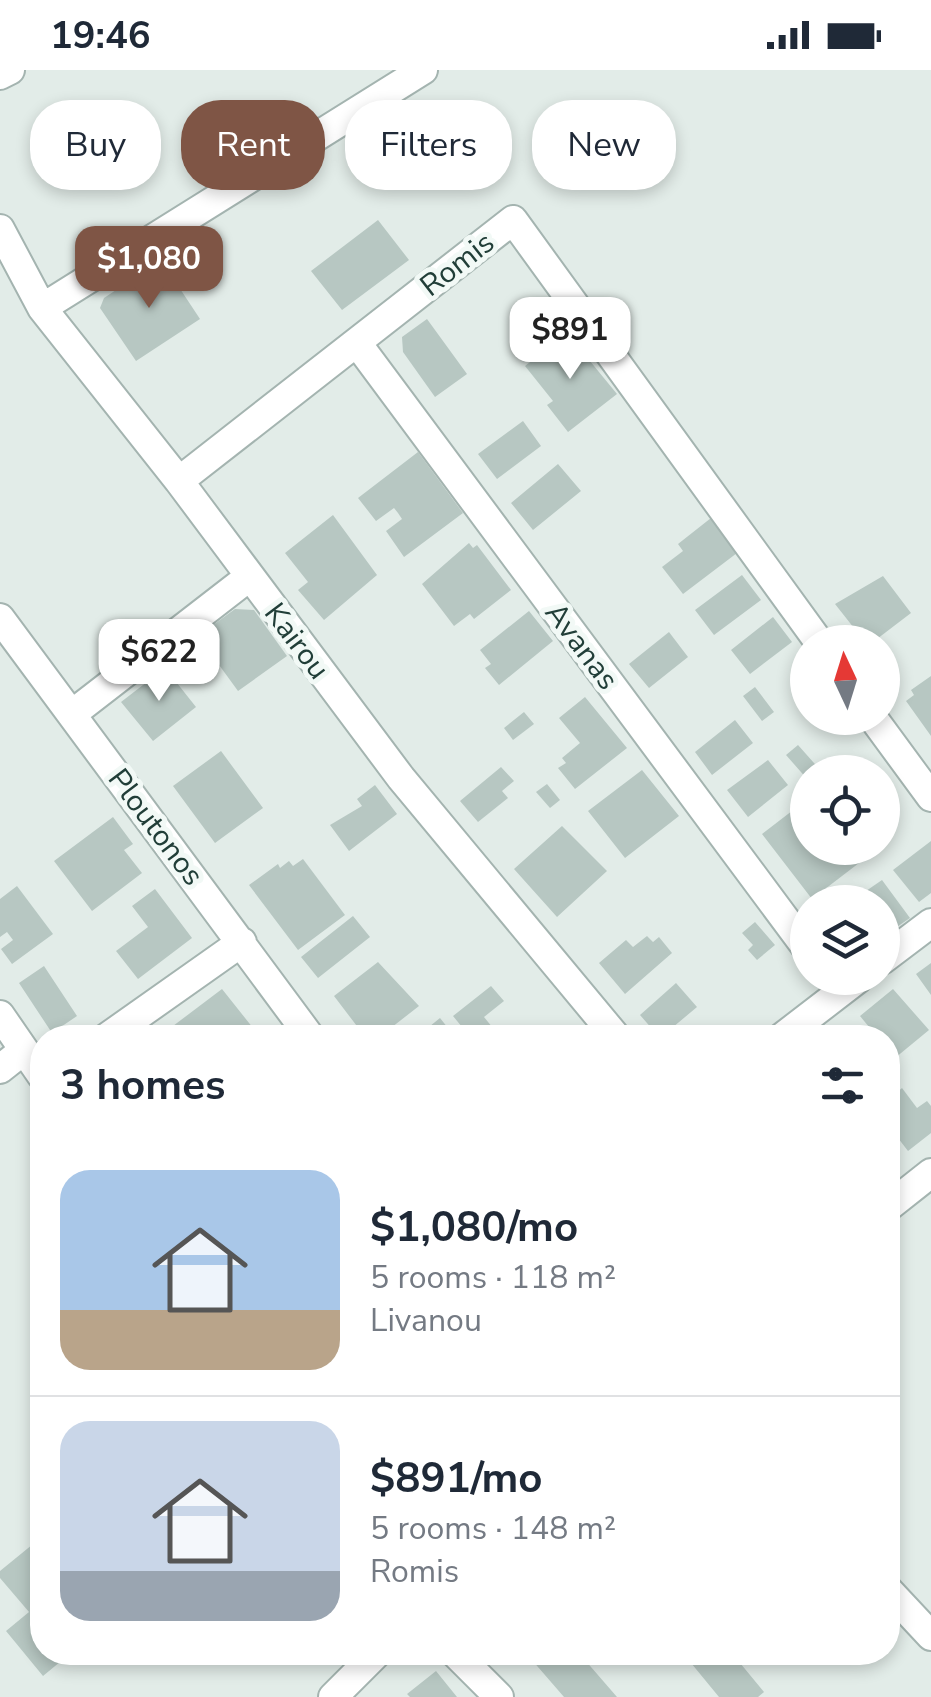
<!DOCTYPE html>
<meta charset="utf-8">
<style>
body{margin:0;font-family:"Nunito Sans",sans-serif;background:#f2f2f3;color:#1f2937;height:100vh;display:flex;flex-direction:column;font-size:38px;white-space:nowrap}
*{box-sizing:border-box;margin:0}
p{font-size:32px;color:#747a83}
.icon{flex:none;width:55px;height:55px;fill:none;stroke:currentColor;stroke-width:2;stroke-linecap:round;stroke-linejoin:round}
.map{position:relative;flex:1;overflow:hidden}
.sheet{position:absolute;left:30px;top:955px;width:870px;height:640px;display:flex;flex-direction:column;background:#fff;border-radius:40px;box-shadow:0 5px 15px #0003}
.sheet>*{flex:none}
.guide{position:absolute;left:30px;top:30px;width:872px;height:90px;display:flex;gap:20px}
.needle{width:65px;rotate:356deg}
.fabs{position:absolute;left:790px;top:555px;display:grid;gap:20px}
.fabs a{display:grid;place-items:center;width:110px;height:110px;border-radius:50%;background:#fff;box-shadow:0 5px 15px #0003;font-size:50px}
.price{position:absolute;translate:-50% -85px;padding:0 22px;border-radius:20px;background:#fff;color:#222;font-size:32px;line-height:65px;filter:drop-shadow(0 2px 5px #0008)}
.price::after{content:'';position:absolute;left:50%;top:60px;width:30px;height:22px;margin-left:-15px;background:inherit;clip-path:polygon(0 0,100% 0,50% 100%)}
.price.active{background:#7f5545;color:#fff}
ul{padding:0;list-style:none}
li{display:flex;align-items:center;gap:30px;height:250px;padding:0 30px}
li+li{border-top:2px solid #e0e1e3}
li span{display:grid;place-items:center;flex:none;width:280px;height:200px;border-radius:30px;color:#555}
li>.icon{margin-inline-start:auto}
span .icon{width:120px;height:120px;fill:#fffc;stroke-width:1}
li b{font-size:42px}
h2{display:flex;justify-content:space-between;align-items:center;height:120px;padding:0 30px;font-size:42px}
.tag{padding:0 35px;border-radius:40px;background:#fff;box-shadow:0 5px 15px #0003;font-size:35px;line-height:90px}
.tag.active{background:#7f5545;color:#fff}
.status{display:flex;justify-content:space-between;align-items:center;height:70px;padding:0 50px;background:#fff;direction:ltr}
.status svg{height:28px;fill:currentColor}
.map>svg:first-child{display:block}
.building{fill:#b7c7c2}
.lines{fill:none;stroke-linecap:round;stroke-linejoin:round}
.minor-casing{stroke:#a4b4b0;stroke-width:32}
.minor{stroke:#fff;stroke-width:28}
.labels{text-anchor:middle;stroke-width:10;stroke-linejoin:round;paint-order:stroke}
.street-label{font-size:30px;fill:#213e38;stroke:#f2f9f6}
</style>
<div class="status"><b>19:46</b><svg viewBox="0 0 49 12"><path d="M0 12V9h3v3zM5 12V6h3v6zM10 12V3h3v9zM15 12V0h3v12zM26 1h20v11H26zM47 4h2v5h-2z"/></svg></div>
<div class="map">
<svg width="931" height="1627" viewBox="0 0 931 1627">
<rect width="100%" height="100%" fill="#e2ece8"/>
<path class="building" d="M378,150L409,190L342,240L311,201Z
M161,190L200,249L136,291L100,238L104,228Z
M427,249L467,304L435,327L403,282L402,267Z
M567,263L617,324L568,362L547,335L553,331L525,296Z
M523,351L541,376L497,409L478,384Z
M418,382L463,443L404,487L386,461L402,449L398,443L394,438L376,451L358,428Z
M558,394L581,421L533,460L511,433Z
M333,445L377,505L324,550L298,520L308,512L285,483Z
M711,448L737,483L683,524L662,497L683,481L678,474Z
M469,473L473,478L477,475L511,520L474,549L470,544L454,556L422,514Z
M742,505L761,530L714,565L695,540Z
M883,506L911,543L873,572H865L835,534Z
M235,539L254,540L287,586L238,621L198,566Z
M529,541L553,571L499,615L485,598L491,594L480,580Z
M773,547L792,572L750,604L731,580Z
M669,562L688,587L649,618L629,594Z
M165,598L196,637L153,671L121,632Z
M931,606V666L906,631L914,625L911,620Z
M755,617L774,642L762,651L743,626Z
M585,627L627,678L575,719L558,698L566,693L562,688L580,673L559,648Z
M524,642L534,654L513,670L504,658Z
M735,650L753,673L712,705L695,682Z
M798,675L822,702H808V710L786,685Z
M221,681L263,738L215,773L173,716Z
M768,690L788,715L748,747L727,720Z
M501,697L514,711L502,721L508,728L478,752L460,731Z
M642,700L679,746L625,788L588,741Z
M547,714L560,730L550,738L536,722Z
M375,715L397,744L349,781L330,755L362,736L357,729Z
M801,734L808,742V778H846L859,793L812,829L762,764Z
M113,747L133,774L124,780L142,803L92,841L54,791Z
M562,756L607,801L557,847L514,799Z
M931,771V823L919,832L893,800Z
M303,789L345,845L298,880L249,815L278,794L280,798L289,791L293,796Z
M882,810L910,848L882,867V832H850Z
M17,816L53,864L12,894L1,879L13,870L7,862L0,867V829Z
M155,819L192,868L138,909L116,881L148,857L132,836Z
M353,846L370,867L318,908L301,887Z
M755,852L775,875L757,890L748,880L753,875L742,863Z
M647,866L653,872L659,867L672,883L625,924L599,893L626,870L633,877Z
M378,892L419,936L378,968H366L334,926Z
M931,893V925L916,904Z
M44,896L77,946L52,963L19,913Z
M676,913L697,937L660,968L640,945Z
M491,916L504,931L484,947L497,963L471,968L453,946Z
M222,919L257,963L251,968H182L173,956Z
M893,919L929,960L895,988L888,979V968H878L860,946Z
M440,948L456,968H420L419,965Z
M902,1018L917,1038L927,1031L931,1036V1063L908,1081L888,1055V1030Z
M38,1470L42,1475V1582H72L43,1606L6,1561L29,1542L0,1508V1501Z
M525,1582H578L617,1627H564Z
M682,1582H731L764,1622L758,1627H719Z
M436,1601L457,1627H410L407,1624Z"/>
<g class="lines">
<g class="minor-casing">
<path id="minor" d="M0,5L10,0
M0,159L42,238L179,411L401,708L617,968
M42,238L423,0
M357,273L808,880
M179,411L513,150L819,572
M0,548L311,968
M72,644L249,507
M873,648L931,727
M882,890L931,853
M0,945L42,1006
M106,968L242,872
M781,968L859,908
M0,999L24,980
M888,1137L931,1103
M888,1520L931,1566
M454,1582L499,1627
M333,1627L378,1582"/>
</g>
<use href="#minor" class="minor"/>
</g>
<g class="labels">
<g class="street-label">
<text transform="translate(457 194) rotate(-38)" y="10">Romis</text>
<text transform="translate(297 571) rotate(53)" y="10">Kairou</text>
<text transform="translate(582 576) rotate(53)" y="10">Avanas</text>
<text transform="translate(156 757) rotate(53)" y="10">Ploutonos</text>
</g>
</g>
</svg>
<div class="fabs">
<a><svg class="needle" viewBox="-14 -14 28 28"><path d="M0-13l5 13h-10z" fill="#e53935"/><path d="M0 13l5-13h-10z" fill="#747a83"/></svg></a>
<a><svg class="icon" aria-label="locate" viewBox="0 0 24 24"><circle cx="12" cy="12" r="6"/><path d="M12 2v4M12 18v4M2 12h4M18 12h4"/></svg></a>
<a><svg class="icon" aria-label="layers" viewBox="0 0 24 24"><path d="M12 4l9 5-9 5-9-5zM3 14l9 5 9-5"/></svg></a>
</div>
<b class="price active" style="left:149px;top:241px">$1,080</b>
<b class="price" style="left:570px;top:312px">$891</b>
<b class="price" style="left:159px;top:634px">$622</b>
<div class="guide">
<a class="tag">Buy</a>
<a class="tag active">Rent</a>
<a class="tag">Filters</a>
<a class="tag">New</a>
</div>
<section class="sheet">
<h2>3 homes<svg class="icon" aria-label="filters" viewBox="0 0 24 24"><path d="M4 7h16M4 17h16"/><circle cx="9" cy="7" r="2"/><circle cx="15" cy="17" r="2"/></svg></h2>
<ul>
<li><span style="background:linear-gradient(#a9c7e8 70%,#b9a48a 0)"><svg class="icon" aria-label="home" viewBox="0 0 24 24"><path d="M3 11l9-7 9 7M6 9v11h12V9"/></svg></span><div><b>$1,080/mo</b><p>5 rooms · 118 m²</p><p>Livanou</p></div></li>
<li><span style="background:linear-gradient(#c9d6e8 75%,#9aa5b1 0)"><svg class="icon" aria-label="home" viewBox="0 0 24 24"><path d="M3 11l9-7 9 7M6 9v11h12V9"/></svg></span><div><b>$891/mo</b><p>5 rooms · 148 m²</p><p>Romis</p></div></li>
</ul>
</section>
</div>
